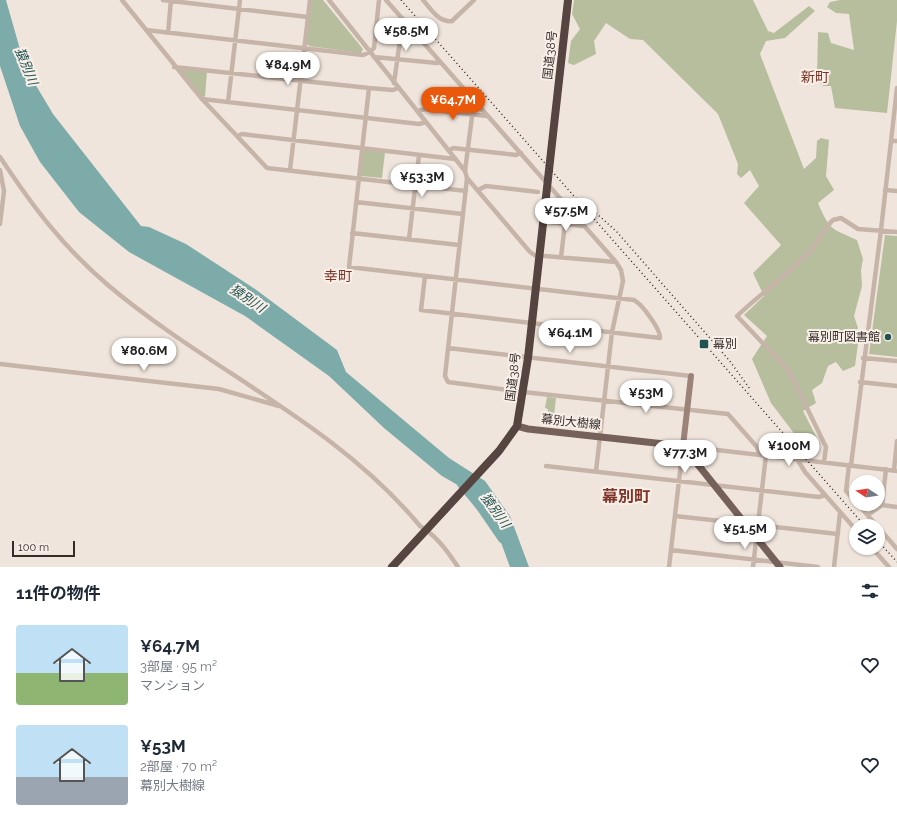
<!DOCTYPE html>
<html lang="ja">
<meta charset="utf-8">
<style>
body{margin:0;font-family:Raleway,"Noto Sans JP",sans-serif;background:#f6f6f7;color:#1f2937;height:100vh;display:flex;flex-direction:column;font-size:15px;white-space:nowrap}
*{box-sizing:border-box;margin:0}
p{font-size:13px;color:#747a83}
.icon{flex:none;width:22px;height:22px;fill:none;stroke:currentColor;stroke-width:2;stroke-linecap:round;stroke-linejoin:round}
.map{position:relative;height:567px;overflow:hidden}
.panel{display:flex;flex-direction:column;background:#fff;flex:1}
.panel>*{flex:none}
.needle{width:26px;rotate:282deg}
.buttons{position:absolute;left:849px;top:475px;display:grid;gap:8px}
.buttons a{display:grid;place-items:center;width:36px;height:36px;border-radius:50%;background:#fff;box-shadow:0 1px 3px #0004;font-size:20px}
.scale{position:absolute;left:12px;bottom:10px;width:63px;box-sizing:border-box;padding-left:4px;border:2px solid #352b28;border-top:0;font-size:11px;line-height:14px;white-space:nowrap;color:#352b28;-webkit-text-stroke:3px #f8efe8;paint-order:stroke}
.price{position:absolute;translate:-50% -34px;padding:0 9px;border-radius:14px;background:#fff;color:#222;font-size:13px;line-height:26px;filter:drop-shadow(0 1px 2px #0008)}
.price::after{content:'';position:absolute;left:50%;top:24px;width:12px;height:9px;margin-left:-6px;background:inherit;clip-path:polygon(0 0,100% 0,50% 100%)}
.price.active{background:#ea580c;color:#fff}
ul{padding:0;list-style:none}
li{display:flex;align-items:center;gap:12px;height:100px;padding:0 16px}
li span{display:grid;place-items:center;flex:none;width:112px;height:80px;border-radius:4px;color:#555}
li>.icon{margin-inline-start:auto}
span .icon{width:48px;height:48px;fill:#fffc;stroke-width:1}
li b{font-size:17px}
h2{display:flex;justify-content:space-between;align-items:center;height:48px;padding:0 16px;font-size:17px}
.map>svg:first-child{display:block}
.green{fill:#b6be9d}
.water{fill:#7daba9}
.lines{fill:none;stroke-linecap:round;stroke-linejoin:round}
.river{stroke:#7daba9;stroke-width:8}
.street{stroke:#c7b4a9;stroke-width:4.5}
.secondary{stroke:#9b837a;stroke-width:6}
.primary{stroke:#76615a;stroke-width:7}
.highway{stroke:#554440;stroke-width:8}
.rail{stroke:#352b28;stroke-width:1.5;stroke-dasharray:1 3;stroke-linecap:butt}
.poi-dot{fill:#215352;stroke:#f8efe8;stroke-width:1.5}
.labels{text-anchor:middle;stroke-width:4;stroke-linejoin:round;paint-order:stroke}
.street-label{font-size:12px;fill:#352b28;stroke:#f8efe8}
.poi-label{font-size:12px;fill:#352b28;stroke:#f8efe8;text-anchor:end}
.water-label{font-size:13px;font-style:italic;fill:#215352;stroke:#f8efe8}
.quarter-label{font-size:14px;fill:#7e3427;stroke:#f8efe8}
.district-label{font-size:16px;font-weight:bold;fill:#7e3427;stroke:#f8efe8}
</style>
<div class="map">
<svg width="897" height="567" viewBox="0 0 897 567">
<rect width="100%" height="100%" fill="#f0e5dc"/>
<path class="green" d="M311,0H323L363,49L361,53L309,46L306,43Z
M574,0H753L768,31L774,33L809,6L815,11L785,38L766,41L760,54L804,169L816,158L817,141L821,138L829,140L826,176L834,190L818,203C830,231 831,228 857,240L863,259L861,270L862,286L854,316L858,328L851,337L858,344L855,366L843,371L836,362L828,366L822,383L812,390L816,403L803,411L820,444L815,452L809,453L771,403L752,359L767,336L744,315L764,296L753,273L781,245L744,203L759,186L750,170L741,178L737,174L738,164L718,114L643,40L630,39L606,23L594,41L596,54L574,65L568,63L571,41L580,29L572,14Z
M840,0H897V21L887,113L835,108L831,86H823L817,79L818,32L828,33L831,43L854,50L849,14L836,13L827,7L830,2Z
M182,68L207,71L205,97L202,96L180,71Z
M364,150L385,152L382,178L361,176Z
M885,235L897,236V357L869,354Z
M547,397L556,398L553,424L546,423L548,409L545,408Z"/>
<path class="water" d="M0,0H6L25,67L53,114L141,226L149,227L186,244L255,289L337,350L346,372L449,458L485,481L510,516L529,567H510L492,518L475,495L442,476L384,428L329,376L245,316L129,252L79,212L40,162L20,126L0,66Z"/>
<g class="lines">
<path class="river" d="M461,484L480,507L502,539"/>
<path class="street" d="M122,0L202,99L267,168L466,191
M163,0L308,17
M329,0L465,171L467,178L530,252L539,258
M386,0L544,180
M423,0C431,9 439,23 452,21L474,0
M146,30L363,55L370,52L374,48L379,0
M168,33L171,0
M374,57L437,63L440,62
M174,67L369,88L393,90L398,88
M394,83L403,19
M369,88L349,267L634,300C642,304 661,330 660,338L421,310L425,276
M202,99L419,124L426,122
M228,102L240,0
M418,111L425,109L487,116
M237,136L242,134L455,159
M891,141H897
M449,151L453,148L516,155L521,153
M0,157C33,207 63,247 109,286C210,371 335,423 420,526C436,535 448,552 458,567
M0,170L4,191L0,224
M290,170L310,0
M465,171L474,101
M467,178L445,376L448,382L523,392L728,414L757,447L760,455
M551,188L616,262L621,270L623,281L612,332L596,471
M478,190L486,186L538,192
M885,190L897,191
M356,202L463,214
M550,222L583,226
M352,233L459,245
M409,239L419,155
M545,256L616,262
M561,257L565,224
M448,348L691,376
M863,358L897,361
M0,364L219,389L279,406
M860,382L897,386
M797,459L805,472L856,530
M824,462L826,447L789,371L737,316C761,293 789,274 811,250C819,240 824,228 833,220L841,218L858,229L897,232
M849,465L846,491L856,502
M851,465L881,230L897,88
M546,466L819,497L825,495
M894,470L897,441
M858,504L877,526
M882,505L897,507
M868,515L882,505L886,469
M675,516L838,534
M878,527L897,549
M872,548L889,567
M671,550L818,567
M669,567L683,446L897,471
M753,567L766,455
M834,567L840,513"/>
<path class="secondary" d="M683,446L691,376"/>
<path class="primary" d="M517,426L528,429L683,446L780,567"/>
<path class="highway" d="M392,567L499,451L517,426L528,358L568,0"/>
<path class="rail" d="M401,0L865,526
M587,205L617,232L729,360L750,389
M878,541L897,562"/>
</g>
<g class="poi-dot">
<circle cx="888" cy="337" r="4"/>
<rect x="699" y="339" width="10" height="10" rx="2"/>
</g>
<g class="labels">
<g class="street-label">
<text transform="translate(550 55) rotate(-84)" y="4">国道38号</text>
<text transform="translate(513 377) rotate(-83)" y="4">国道38号</text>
<text transform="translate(571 422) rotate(6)" y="4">幕別大樹線</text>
</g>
<g class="poi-label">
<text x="880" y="341">幕別町図書館</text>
<text x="713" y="348" text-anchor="start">幕別</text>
</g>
<g class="water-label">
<text transform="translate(27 66) rotate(68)" y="5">猿別川</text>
<text transform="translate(248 298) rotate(34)" y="5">猿別川</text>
<text transform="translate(496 510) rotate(54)" y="5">猿別川</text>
</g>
<g class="quarter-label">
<text x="815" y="82">新町</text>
<text x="338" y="281">幸町</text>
</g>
<g class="district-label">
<text x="626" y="502">幕別町</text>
</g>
</g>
</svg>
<div class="buttons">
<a><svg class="needle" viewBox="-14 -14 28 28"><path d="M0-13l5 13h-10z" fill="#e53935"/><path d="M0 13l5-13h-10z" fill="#747a83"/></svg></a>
<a><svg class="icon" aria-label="layers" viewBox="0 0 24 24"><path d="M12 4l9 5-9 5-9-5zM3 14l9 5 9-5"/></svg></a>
</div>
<div class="scale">100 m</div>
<b class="price" style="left:406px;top:52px">¥58.5M</b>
<b class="price" style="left:288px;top:86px">¥84.9M</b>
<b class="price active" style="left:453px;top:121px">¥64.7M</b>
<b class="price" style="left:422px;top:198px">¥53.3M</b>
<b class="price" style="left:566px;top:232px">¥57.5M</b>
<b class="price" style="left:570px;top:354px">¥64.1M</b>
<b class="price" style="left:144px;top:372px">¥80.6M</b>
<b class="price" style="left:646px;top:414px">¥53M</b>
<b class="price" style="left:789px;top:467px">¥100M</b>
<b class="price" style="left:685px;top:474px">¥77.3M</b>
<b class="price" style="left:745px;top:550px">¥51.5M</b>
</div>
<section class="panel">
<h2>11件の物件<svg class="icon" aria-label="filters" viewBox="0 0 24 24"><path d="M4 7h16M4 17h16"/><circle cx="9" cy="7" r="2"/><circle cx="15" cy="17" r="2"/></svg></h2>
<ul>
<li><span style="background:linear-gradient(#bfe0f5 60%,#8fb573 0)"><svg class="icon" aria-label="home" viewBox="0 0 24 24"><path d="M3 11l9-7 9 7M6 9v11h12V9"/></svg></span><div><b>¥64.7M</b><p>3部屋 · 95 m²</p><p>マンション</p></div><svg class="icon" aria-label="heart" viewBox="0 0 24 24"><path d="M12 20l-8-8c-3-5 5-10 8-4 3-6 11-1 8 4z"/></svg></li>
<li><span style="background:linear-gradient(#bfe0f5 65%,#9aa5b1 0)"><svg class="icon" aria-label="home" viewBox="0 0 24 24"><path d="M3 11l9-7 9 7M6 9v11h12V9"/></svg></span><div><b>¥53M</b><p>2部屋 · 70 m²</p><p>幕別大樹線</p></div><svg class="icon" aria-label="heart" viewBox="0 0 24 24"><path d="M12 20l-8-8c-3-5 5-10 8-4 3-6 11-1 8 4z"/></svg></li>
</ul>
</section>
